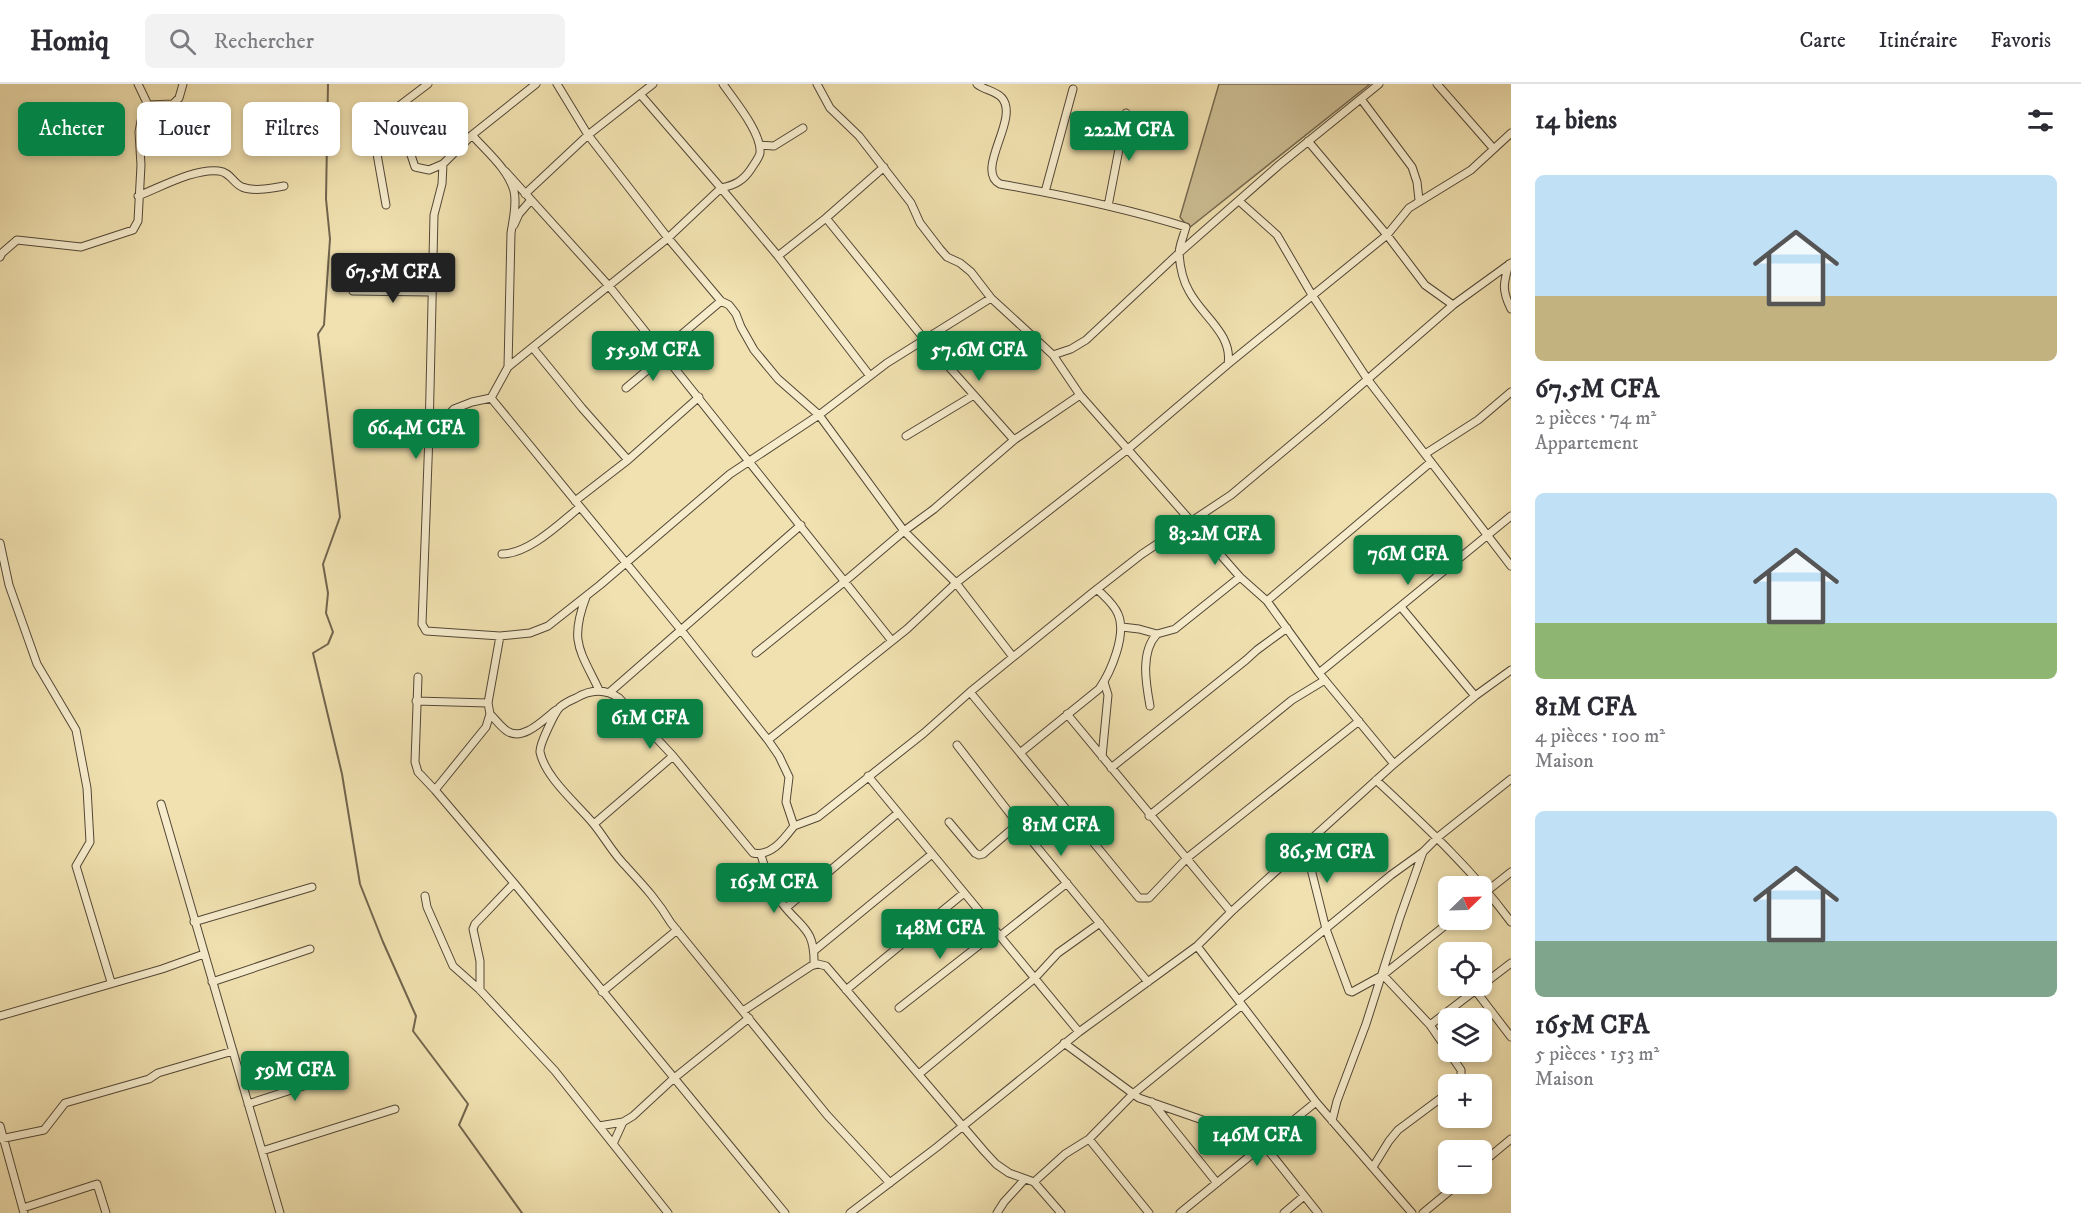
<!DOCTYPE html>
<html lang="fr">
<meta charset="utf-8">
<style>
body{margin:0;font-family:"IM FELL DW Pica",serif;background:#f2f2f3;color:#2b2b33;height:100vh;display:flex;flex-direction:column;font-size:22px;white-space:nowrap}
*{box-sizing:border-box;margin:0}
p{font-size:20px;color:#7c7c81}
.icon{flex:none;width:33px;height:33px;fill:none;stroke:currentColor;stroke-width:2;stroke-linecap:round;stroke-linejoin:round}
.map{position:relative;flex:1;overflow:hidden}
.details{display:flex;flex-direction:column;background:#fff;width:570px}
.details>*{flex:none}
.top-card{position:absolute;left:18px;top:18px;width:570px;height:54px;display:flex;gap:12px}
.needle{width:39px;rotate:67deg}
.controls{position:absolute;left:1438px;top:792px;display:grid;gap:12px}
.controls a{display:grid;place-items:center;width:54px;height:54px;border-radius:9px;background:#fff;box-shadow:0 3px 9px #0003;font-size:30px}
.price{position:absolute;translate:-50% -51px;padding:0 14px;border-radius:6px;background:#0b8043;color:#fff;font-size:20px;line-height:39px;filter:drop-shadow(0 2px 3px #0008)}
.price::after{content:'';position:absolute;left:50%;top:36px;width:18px;height:14px;margin-left:-9px;background:inherit;clip-path:polygon(0 0,100% 0,50% 100%)}
.price.selected{background:#222;color:#fff}
ul{padding:0;list-style:none}
li{display:grid;align-content:center;gap:12px;height:318px;padding:0 24px}
li span{display:grid;place-items:center;height:186px;border-radius:9px;color:#555}
li>.icon{margin-inline-start:auto}
span .icon{width:108px;height:108px;fill:#fffc;stroke-width:1}
li b{font-size:26px}
h2{display:flex;justify-content:space-between;align-items:center;height:72px;padding:0 24px;font-size:26px}
.tag{padding:0 21px;border-radius:9px;background:#fff;box-shadow:0 3px 9px #0003;font-size:21px;line-height:54px}
.tag.selected{background:#0b8043;color:#fff}
header{display:flex;align-items:center;gap:36px;box-sizing:border-box;height:84px;padding:0 30px;background:#fff;border-bottom:2px solid #e1e1e2}
header strong{font-size:28px}
nav{display:flex;gap:33px;margin-inline-start:auto;font-size:21px}
.search{width:420px;height:54px;background:#f2f2f3;display:flex;align-items:center;gap:15px;box-sizing:border-box;padding:0 21px;border-radius:9px;color:#7c7c81;font-size:22px}
main{display:flex;flex:1;min-height:0}
.map>svg:first-child{display:block}
.green{fill:#cdbe94;stroke:#756950;stroke-width:1.5}
.lines{fill:none;stroke-linecap:round;stroke-linejoin:round}
.stream{stroke:#71654d;stroke-width:2}
.minor-casing{stroke:#524735;stroke-width:9}
.minor{stroke:#f6eccc;stroke-width:7}
</style>
<header>
<strong>Homiq</strong>
<div class="search"><svg class="icon" aria-label="search" viewBox="0 0 24 24"><circle cx="10" cy="10" r="6"/><path d="M15 15l6 6"/></svg>Rechercher</div>
<nav><a>Carte</a><a>Itinéraire</a><a>Favoris</a></nav>
</header>
<main>
<div class="map">
<svg width="1511" height="1129" viewBox="0 0 1511 1129">
<rect width="100%" height="100%" fill="#f1e1b0"/>
<filter id="stains"><feTurbulence type="fractalNoise" baseFrequency=".00333" numOctaves="4"/><feColorMatrix values="0 0 0 0 .2 0 0 0 0 .09 0 0 0 0 .02 0 0 0 .5 -.17"/></filter>
<radialGradient id="worn" r=".72"><stop offset=".6" stop-color="#630" stop-opacity="0"/><stop offset="1" stop-color="#630" stop-opacity=".3"/></radialGradient>
<path class="green" d="M1219,0H1370L1189,144L1180,133Z"/>
<g class="lines">
<path class="stream" d="M328,0L326,115L330,155L324,241L318,250L340,433L323,480L328,509L326,529L333,548L328,560L313,569L342,690L360,800L383,858L416,932L413,947L468,1020L459,1041L522,1129"/>
<g class="minor-casing">
<path id="minor" d="M138,0L148,21
M557,0L588,51L668,154L721,217L729,221L736,230L741,243L754,266L778,295L819,331L904,447L956,499L1013,573
M723,0C734,16 762,49 760,69C759,74 754,80 751,85C743,97 735,101 721,104L778,172L870,292
M817,0L830,24L859,52L911,119L920,139L940,165L947,173L960,179L971,188L991,214
M977,0C984,6 996,7 1002,14C1020,35 974,86 1000,100C1063,111 1125,124 1186,143C1184,151 1179,162 1179,170C1180,182 1183,197 1189,207C1202,232 1233,250 1228,280
M1437,0L1493,64
M1361,15L1412,83L1417,98L1419,116
M404,50L415,83L429,86L443,80L472,51L536,0
M472,51C487,68 508,85 514,107C517,120 513,136 511,149L508,283
M760,61L774,62L803,44
M443,80L442,100L434,131L429,350L422,540L426,547L500,552L530,549L548,542L600,501L730,390L819,331L887,279L991,214L1053,271L1080,311L1240,493L1267,517L1319,589L1394,680
M505,87L609,202L892,557
M1045,108L1073,5
M525,110L588,51L653,0
M138,112C161,103 195,84 219,87C230,88 233,99 242,103C254,108 272,104 284,102
M1239,117L1277,151L1312,211L1368,296L1511,482
M386,121L377,70C380,64 386,59 387,52C388,43 386,37 391,28L428,0
M1108,122L1126,29
M826,134L925,256L1014,356
M514,141L519,130L531,116
M778,172L826,134L884,83
M0,173L2,169L17,156L81,163L133,146L138,137L141,81L139,48L141,37L148,21L173,20L179,14L183,0
M1509,180C1503,200 1502,207 1511,225
M353,207L432,208
M1453,221L1511,179
M533,264L582,324L628,376
M661,268L721,217
M1053,271L1071,265L1086,256L1179,169L1279,81L1379,0
M626,304L664,272
M491,314L681,546L768,656L779,672L789,693L786,718L794,742C784,755 771,773 753,769L673,672L619,614C606,605 591,605 576,614C571,616 565,619 560,623C555,628 539,661 540,668C545,693 576,719 592,738C603,751 611,766 622,778C641,799 656,814 671,839L827,1031L890,1099
M491,314L508,283L668,154L721,104L640,10
M378,352L421,356L429,350L454,325L472,318L491,314
M906,352L974,311
M1425,370L1478,336L1511,308
M575,417L628,376L699,313
M0,459L9,501L37,580L76,646L87,704L90,758L76,782L111,898
M502,470C529,470 560,439 580,423
M586,513C569,558 580,566 599,606
M1267,517L1431,378
M1401,523L1475,612
M1122,543L1139,545L1157,550L1175,545L1240,493
M756,569L844,498L904,447L934,425L1014,356L1080,311
M1319,589L1511,432
M418,593L415,678L418,688L435,706L514,799L785,1129
M610,608L801,441
M970,608L1139,814H1149L1187,774L1359,637
M416,617L488,619
M1150,622C1146,600 1140,568 1157,550
M490,630C496,636 501,643 507,647C523,658 544,635 556,626
M1067,630L1231,828
M768,656L907,545L956,499L1128,365L1228,280L1387,151L1409,124L1471,86L1511,49
M957,661L1018,740L1148,898
M1020,669L1099,605C1111,588 1127,550 1118,530C1114,520 1105,513 1097,505
M1102,673L1108,611L1104,598
M1111,684L1246,576L1257,566L1287,544
M868,692L1079,948
M1376,696C1424,741 1472,785 1511,838
M435,706L486,643L490,630L488,619L500,552
M161,720L280,1129
M1149,732L1292,616L1325,596
M949,738L975,769L979,771L983,770L1018,740
M594,740L673,672
M794,742L818,733L924,649L970,608L1092,509L1142,470L1231,411L1323,334L1453,221L1425,201L1387,151L1308,57
M1305,761L1326,845L1349,907L1352,908L1383,891L1452,836
M761,771C766,787 770,804 781,818C801,845 815,843 814,881
M1482,811L1511,788
M425,812L427,823L453,882L480,906L555,987L668,1129
M786,824L898,729
M194,838L312,803
M1000,852L1067,799
M1197,862L1316,1018L1412,1129
M815,866L932,770
M1383,891L1430,941L1461,986V995L1458,1000
M212,898L310,865
M480,906V877L473,845L475,840L514,799
M846,906L964,809
M1475,906L1511,953
M602,908L677,846
M1239,916L1391,791L1423,768
M899,924L996,848
M743,927L811,882L818,880L826,882L984,1067L996,1080L1009,1089L1034,1098L1061,1129
M0,932L162,885L204,870
M1430,941L1511,879
M1064,959L1139,1014L1240,1049L1264,1061L1318,1129
M919,990L1035,894L1058,869L1100,839
M1152,1018L1217,1099
M248,1020L334,992
M1332,1037L1337,1017L1366,940L1400,833L1423,768L1438,753L1511,695
M0,1042L24,1129
M599,1042L623,1038L633,1032L673,995L749,934
M0,1055L44,1046L65,1019L149,995L158,989L233,967
M1089,1055L1149,1129
M613,1060L623,1038
M262,1067L395,1025
M1482,1079L1511,1055
M1373,1083L1389,1057L1398,1046L1449,1008
M1034,1098L1065,1070L1089,1055L1133,1010L1242,921
M23,1124L97,1100L106,1129
M850,1129L937,1063L1079,948L1197,862L1231,828L1394,680L1475,612L1511,586
M997,1129L1004,1118L1024,1096
M1180,1129L1316,1018
M1284,1129L1304,1112
M1423,1129L1458,1100"/>
</g>
<use href="#minor" class="minor"/>
</g>
<rect width="100%" height="100%" filter="url(#stains)"/>
<rect width="100%" height="100%" fill="url(#worn)"/>
</svg>
<div class="controls">
<a><svg class="needle" viewBox="-14 -14 28 28"><path d="M0-13l5 13h-10z" fill="#e53935"/><path d="M0 13l5-13h-10z" fill="#7c7c81"/></svg></a>
<a><svg class="icon" aria-label="locate" viewBox="0 0 24 24"><circle cx="12" cy="12" r="6"/><path d="M12 2v4M12 18v4M2 12h4M18 12h4"/></svg></a>
<a><svg class="icon" aria-label="layers" viewBox="0 0 24 24"><path d="M12 4l9 5-9 5-9-5zM3 14l9 5 9-5"/></svg></a>
<a>+</a>
<a>−</a>
</div>
<b class="price" style="left:1129px;top:78px">222M CFA</b>
<b class="price selected" style="left:393px;top:220px">67.5M CFA</b>
<b class="price" style="left:653px;top:298px">55.9M CFA</b>
<b class="price" style="left:979px;top:298px">57.6M CFA</b>
<b class="price" style="left:416px;top:376px">66.4M CFA</b>
<b class="price" style="left:1215px;top:482px">83.2M CFA</b>
<b class="price" style="left:1408px;top:502px">76M CFA</b>
<b class="price" style="left:650px;top:666px">61M CFA</b>
<b class="price" style="left:1061px;top:773px">81M CFA</b>
<b class="price" style="left:1327px;top:800px">86.5M CFA</b>
<b class="price" style="left:774px;top:830px">165M CFA</b>
<b class="price" style="left:940px;top:876px">148M CFA</b>
<b class="price" style="left:295px;top:1018px">59M CFA</b>
<b class="price" style="left:1257px;top:1083px">146M CFA</b>
<div class="top-card">
<a class="tag selected">Acheter</a>
<a class="tag">Louer</a>
<a class="tag">Filtres</a>
<a class="tag">Nouveau</a>
</div>
</div>
<section class="details">
<h2>14 biens<svg class="icon" aria-label="filters" viewBox="0 0 24 24"><path d="M4 7h16M4 17h16"/><circle cx="9" cy="7" r="2"/><circle cx="15" cy="17" r="2"/></svg></h2>
<ul>
<li><span style="background:linear-gradient(#bfe0f5 65%,#c2b280 0)"><svg class="icon" aria-label="home" viewBox="0 0 24 24"><path d="M3 11l9-7 9 7M6 9v11h12V9"/></svg></span><div><b>67.5M CFA</b><p>2 pièces · 74 m²</p><p>Appartement</p></div></li>
<li><span style="background:linear-gradient(#bfe0f5 70%,#8fb573 0)"><svg class="icon" aria-label="home" viewBox="0 0 24 24"><path d="M3 11l9-7 9 7M6 9v11h12V9"/></svg></span><div><b>81M CFA</b><p>4 pièces · 100 m²</p><p>Maison</p></div></li>
<li><span style="background:linear-gradient(#bfe0f5 70%,#7fa58c 0)"><svg class="icon" aria-label="home" viewBox="0 0 24 24"><path d="M3 11l9-7 9 7M6 9v11h12V9"/></svg></span><div><b>165M CFA</b><p>5 pièces · 153 m²</p><p>Maison</p></div></li>
</ul>
</section>
</main>
